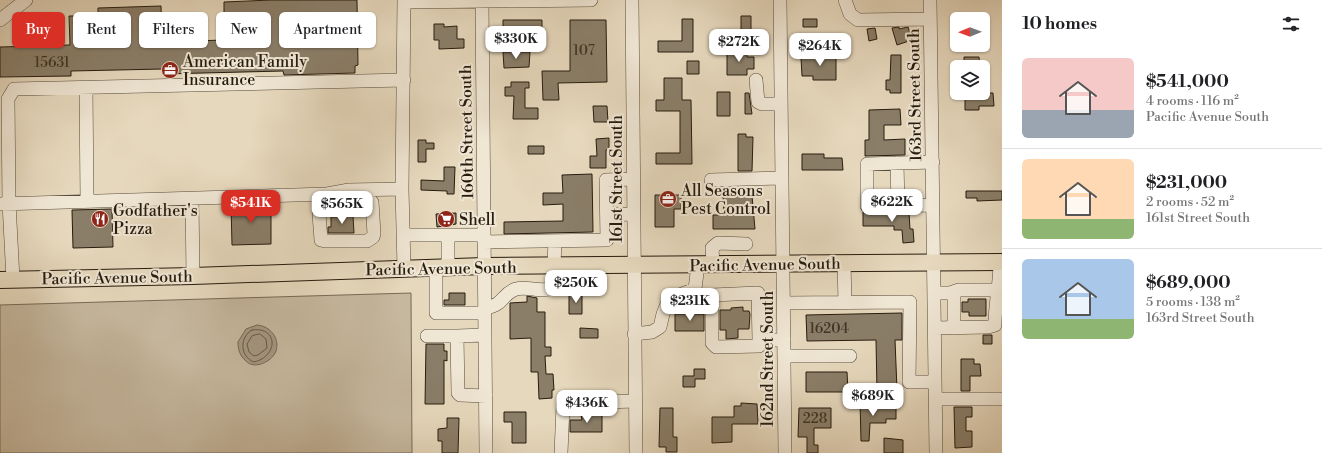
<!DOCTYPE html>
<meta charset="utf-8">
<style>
body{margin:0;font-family:"Libre Bodoni",serif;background:#f6f6f6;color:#202124;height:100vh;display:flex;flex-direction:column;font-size:15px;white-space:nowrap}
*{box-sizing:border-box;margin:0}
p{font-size:13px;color:#757577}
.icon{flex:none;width:22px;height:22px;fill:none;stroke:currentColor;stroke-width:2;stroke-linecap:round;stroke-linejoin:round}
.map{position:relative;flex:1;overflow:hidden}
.panel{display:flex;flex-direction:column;background:#fff;width:320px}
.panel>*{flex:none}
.hud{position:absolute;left:12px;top:12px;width:380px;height:36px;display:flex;gap:8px}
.needle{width:26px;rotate:269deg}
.buttons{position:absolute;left:950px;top:12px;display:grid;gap:8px}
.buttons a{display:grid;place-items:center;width:40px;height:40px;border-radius:6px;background:#fff;box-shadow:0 1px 3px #0004;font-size:20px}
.price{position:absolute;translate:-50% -34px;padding:0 9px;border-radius:8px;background:#fff;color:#222;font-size:13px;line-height:26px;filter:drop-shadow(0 1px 2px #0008)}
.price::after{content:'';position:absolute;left:50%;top:24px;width:12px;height:9px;margin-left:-6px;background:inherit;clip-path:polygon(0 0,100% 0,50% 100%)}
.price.selected{background:#d93025;color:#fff}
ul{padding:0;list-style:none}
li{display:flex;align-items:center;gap:12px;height:100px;padding:0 20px}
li+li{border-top:1px solid #e0e0e0}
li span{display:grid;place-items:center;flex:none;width:112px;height:80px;border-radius:6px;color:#555}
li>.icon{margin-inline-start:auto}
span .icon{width:48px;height:48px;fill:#fffc;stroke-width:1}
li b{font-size:17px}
h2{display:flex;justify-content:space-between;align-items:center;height:48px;padding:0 20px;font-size:17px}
.tag{padding:0 14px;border-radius:6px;background:#fff;box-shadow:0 1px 3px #0004;font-size:14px;line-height:36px}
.tag.selected{background:#d93025;color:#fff}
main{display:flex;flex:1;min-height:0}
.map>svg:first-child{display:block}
.green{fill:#c6b89f;stroke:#766a56}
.water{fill:#a59882;stroke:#736654}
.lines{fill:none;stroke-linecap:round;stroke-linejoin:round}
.shore{stroke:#665a48;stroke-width:1}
.building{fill:#8a7e69;stroke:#271c0e}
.minor-casing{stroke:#574b3a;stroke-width:14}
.major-casing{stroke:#271c0e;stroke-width:18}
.minor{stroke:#efe6d4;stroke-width:13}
.major{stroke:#e6d8bd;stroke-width:16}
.labels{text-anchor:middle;stroke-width:4;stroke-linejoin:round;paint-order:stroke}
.number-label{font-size:14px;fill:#403425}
.poi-label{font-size:16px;fill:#271c0e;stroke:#efe6d4;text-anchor:start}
.street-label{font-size:16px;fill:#271c0e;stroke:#efe6d4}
</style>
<main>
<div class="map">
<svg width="1002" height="453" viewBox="0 0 1002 453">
<rect width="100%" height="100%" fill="#e6d8bd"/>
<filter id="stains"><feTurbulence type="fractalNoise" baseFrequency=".005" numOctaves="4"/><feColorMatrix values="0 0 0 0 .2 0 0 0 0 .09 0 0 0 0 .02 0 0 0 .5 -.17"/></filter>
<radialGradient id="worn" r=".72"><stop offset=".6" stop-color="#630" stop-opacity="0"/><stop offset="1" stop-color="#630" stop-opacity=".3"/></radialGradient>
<path class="green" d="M411,293L412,453H0V305Z"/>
<path class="water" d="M257,325C270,326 280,338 276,351C272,362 254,370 246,361C240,356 238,350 238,342L246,329Z"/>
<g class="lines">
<path class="shore" d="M252,330C278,326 279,356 254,362C240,357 239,337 252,330Z
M260,334L266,339L267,348L258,355L254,356L249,352L247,344L252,336Z"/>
</g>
<path class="building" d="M271,0H357L358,65L355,66V73L284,75L283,71L163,74V69L71,71V76L0,77V47L70,45L69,16H98V8L161,6L162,42L224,40V2Z
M741,16H751V37H741Z
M682,19H693V52H658V41H682Z
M803,19H817V27H803Z
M503,20H542V36L503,37Z
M570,20H606L607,82L558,83L559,100H543L542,71H570Z
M434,24H444V27L457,26V39H464V48L439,49V40H434Z
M899,27V29L908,27L912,40L897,45L892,28Z
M875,28L877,39L869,41L867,29Z
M747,51V57H754V69H747V75H727V52Z
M503,52H530L529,67L504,68Z
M811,54H836V80H813V76H802L801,58H812Z
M891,55H901V93H890V90H886V80H890Z
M964,57H979L980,67H964Z
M687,61H699V74H687Z
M664,78H682V100H691L692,164H656V153H680V111H656V100H664Z
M511,82H529V88H525V108H538V119H513L514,96H505V87H511Z
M717,92H730V116H717Z
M745,93H749L752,114H745Z
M984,93H993L994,106H979V110H965V98H979V96H984Z
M593,106H607L608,122H594Z
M900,109L901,125H884V140L905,139V155L865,156V140H869V110Z
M738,134H746V137H753L752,171H738Z
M609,138V150H606V168H590V156H597L596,139Z
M418,140H426V143H434V149H426V162H418Z
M528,146H544V154H528Z
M802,154H824V158H842L843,170H802Z
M444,167H455L454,194H447V191L421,190V180L444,181Z
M592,174L593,232L504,234V222L563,221V204L543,205V193H563L562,175Z
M966,191H1002V200L977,201V198H966Z
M655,195H681V209H674V227H655Z
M723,196H752L755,229H713V215H724Z
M271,204V244L232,245L231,205Z
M112,209L113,247L73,248L72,210Z
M863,212L867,214L909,213L910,229H913L914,242L903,243L902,230H894V226H863Z
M456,213V224L437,227L436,214Z
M353,216L354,233H328V227H331V217Z
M449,293H465V305H444V300H449Z
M569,295H582V314H569Z
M527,296L537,298V312H545V347H551V356H545L546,374H553L554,390H552V398L539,399L538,372H531V338L510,339V303L527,302Z
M968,299H986V316H969V312H962V302H968Z
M743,307V311H749L750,314L749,329H738V338L726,339V330H720V310H731V308Z
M902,313V340H895L897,390L877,391L876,340L807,341L806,315Z
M675,314H704V331H675Z
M580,328L598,329V338H580Z
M983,335H992V344H983Z
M426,344H444V351H447V361L444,360V404H425Z
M961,359H974V364H980L981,376H970V391H961Z
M694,369H705V379H695V387H683V376H694Z
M806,372H847L848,392H806Z
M860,401H875V407L896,408V419H886V423H870L869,441H861Z
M741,403L757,404L758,424H732V442L712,443V417H734V406H741Z
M954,407H972V417H966V431H972V447L955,448Z
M660,408H673V437H677V452H666V447H659Z
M799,408H831V428H814V445H818V453H807V437H798Z
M504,412H526V443H512V422H504Z
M581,415H602V432H570V420H582Z
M447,418H459L458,453H442V441H438V429L447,428Z
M884,438L903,440V453H884Z"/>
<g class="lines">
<g class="minor-casing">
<path id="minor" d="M404,0L402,189L404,268
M632,0L636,453
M780,0L785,453
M845,0L850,14L858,20L930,19
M930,0L936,453
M404,2L591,0
M482,2L486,453
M0,20L26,0
M756,80L758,102L762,104H781
M86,89L87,201
M933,162L867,164V206L933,205
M897,163L898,206
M711,180L782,178
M192,199L193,276
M0,204L327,194L349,190L402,189
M326,205L320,210L319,214L321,240L325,241H367L373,237L374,234L372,202
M607,215L633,214
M403,235H484
M484,242L607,240L606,180L633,179
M844,263L845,302
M713,265L712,248L718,243L746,244
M436,267V313H485
M448,267V235
M13,279L9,203L8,99L14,89L404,80
M934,293H950L954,297V328
M950,293L959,290H998
M784,303L910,302L909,382H935
M485,308C505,305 501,294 516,289C528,286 542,293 553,288L555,241
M935,328L988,327L995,325C995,303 1000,284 1000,262
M634,334L652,332L660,327L663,314L669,299L695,289L698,265
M427,336H457L458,393L460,395L486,396
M457,336L485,335
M759,340V346L716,347L712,343V295L758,293L759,340H784
M784,356H850
M936,399H1002
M561,453L563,406L574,403L635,401"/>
</g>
<g class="major-casing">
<path id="major" d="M0,280L193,276L484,266L1002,262"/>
</g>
<use href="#minor" class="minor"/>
<use href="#major" class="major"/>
</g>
<defs>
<g id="office-disc" transform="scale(0.9)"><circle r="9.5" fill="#8f2418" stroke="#efe6d4"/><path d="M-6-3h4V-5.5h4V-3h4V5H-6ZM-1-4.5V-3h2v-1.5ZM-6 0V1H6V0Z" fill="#fff"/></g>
<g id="restaurant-disc" transform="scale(0.9)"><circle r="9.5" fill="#8f2418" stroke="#efe6d4"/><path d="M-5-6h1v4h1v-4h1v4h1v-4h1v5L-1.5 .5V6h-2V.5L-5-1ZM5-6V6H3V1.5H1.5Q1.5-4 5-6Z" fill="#fff"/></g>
<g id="supermarket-disc" transform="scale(0.9)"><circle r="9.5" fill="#8f2418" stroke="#efe6d4"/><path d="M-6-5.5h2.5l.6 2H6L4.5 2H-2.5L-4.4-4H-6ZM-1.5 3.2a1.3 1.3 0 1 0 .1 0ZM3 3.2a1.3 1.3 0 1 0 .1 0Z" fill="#fff"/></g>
</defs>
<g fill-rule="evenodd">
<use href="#office-disc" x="170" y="70"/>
<use href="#office-disc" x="668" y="199"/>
<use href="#restaurant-disc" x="100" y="219"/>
<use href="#supermarket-disc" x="446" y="219"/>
</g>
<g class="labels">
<g class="number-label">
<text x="584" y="55">107</text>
<text x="52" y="67">15631</text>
<text x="829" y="333">16204</text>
<text x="815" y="423">228</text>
</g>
<g class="poi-label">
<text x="183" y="67">American Family<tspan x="183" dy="18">Insurance</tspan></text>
<text x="681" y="196">All Seasons<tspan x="681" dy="18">Pest Control</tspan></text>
<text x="113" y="216">Godfather's<tspan x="113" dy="18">Pizza</tspan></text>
<text x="459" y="225">Shell</text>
</g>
<g class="street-label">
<text transform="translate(914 95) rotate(-91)" y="6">163rd Street South</text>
<text transform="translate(466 132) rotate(-91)" y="6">160th Street South</text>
<text transform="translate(616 179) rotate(-90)" y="6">161st Street South</text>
<text transform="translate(765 264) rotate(-1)" y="6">Pacific Avenue South</text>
<text transform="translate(441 268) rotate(-1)" y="6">Pacific Avenue South</text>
<text transform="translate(117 277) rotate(-1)" y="6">Pacific Avenue South</text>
<text transform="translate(767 359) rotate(-90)" y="6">162nd Street South</text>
</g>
</g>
<rect width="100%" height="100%" filter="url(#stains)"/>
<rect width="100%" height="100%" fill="url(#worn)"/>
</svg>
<div class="buttons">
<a><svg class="needle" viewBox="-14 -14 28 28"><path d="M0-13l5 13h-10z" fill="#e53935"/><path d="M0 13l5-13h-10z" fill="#757577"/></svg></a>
<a><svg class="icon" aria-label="layers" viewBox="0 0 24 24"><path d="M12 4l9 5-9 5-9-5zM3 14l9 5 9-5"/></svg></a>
</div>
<b class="price" style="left:516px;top:60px">$330K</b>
<b class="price" style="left:739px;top:63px">$272K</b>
<b class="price" style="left:820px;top:67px">$264K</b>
<b class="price" style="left:892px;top:223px">$622K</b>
<b class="price selected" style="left:251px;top:224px">$541K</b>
<b class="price" style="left:342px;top:225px">$565K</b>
<b class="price" style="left:576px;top:304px">$250K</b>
<b class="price" style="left:690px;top:322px">$231K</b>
<b class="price" style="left:873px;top:417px">$689K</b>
<b class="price" style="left:587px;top:424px">$436K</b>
<div class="hud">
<a class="tag selected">Buy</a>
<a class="tag">Rent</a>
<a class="tag">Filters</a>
<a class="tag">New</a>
<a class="tag">Apartment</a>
</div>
</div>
<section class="panel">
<h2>10 homes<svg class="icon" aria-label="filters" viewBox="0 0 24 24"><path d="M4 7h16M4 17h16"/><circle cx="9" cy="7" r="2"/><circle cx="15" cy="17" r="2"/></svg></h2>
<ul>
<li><span style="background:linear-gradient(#f6c9c9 65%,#9aa5b1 0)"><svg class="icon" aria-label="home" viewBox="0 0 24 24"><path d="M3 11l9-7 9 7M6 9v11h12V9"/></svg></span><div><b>$541,000</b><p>4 rooms · 116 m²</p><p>Pacific Avenue South</p></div></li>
<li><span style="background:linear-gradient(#ffd9b3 75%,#8fb573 0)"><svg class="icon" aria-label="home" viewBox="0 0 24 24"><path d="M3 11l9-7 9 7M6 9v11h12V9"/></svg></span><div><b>$231,000</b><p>2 rooms · 52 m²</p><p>161st Street South</p></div></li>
<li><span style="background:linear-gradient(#a9c7e8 75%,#8fb573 0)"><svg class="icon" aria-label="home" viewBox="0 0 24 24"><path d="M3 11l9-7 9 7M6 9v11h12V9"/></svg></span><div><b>$689,000</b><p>5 rooms · 138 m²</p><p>163rd Street South</p></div></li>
</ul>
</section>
</main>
